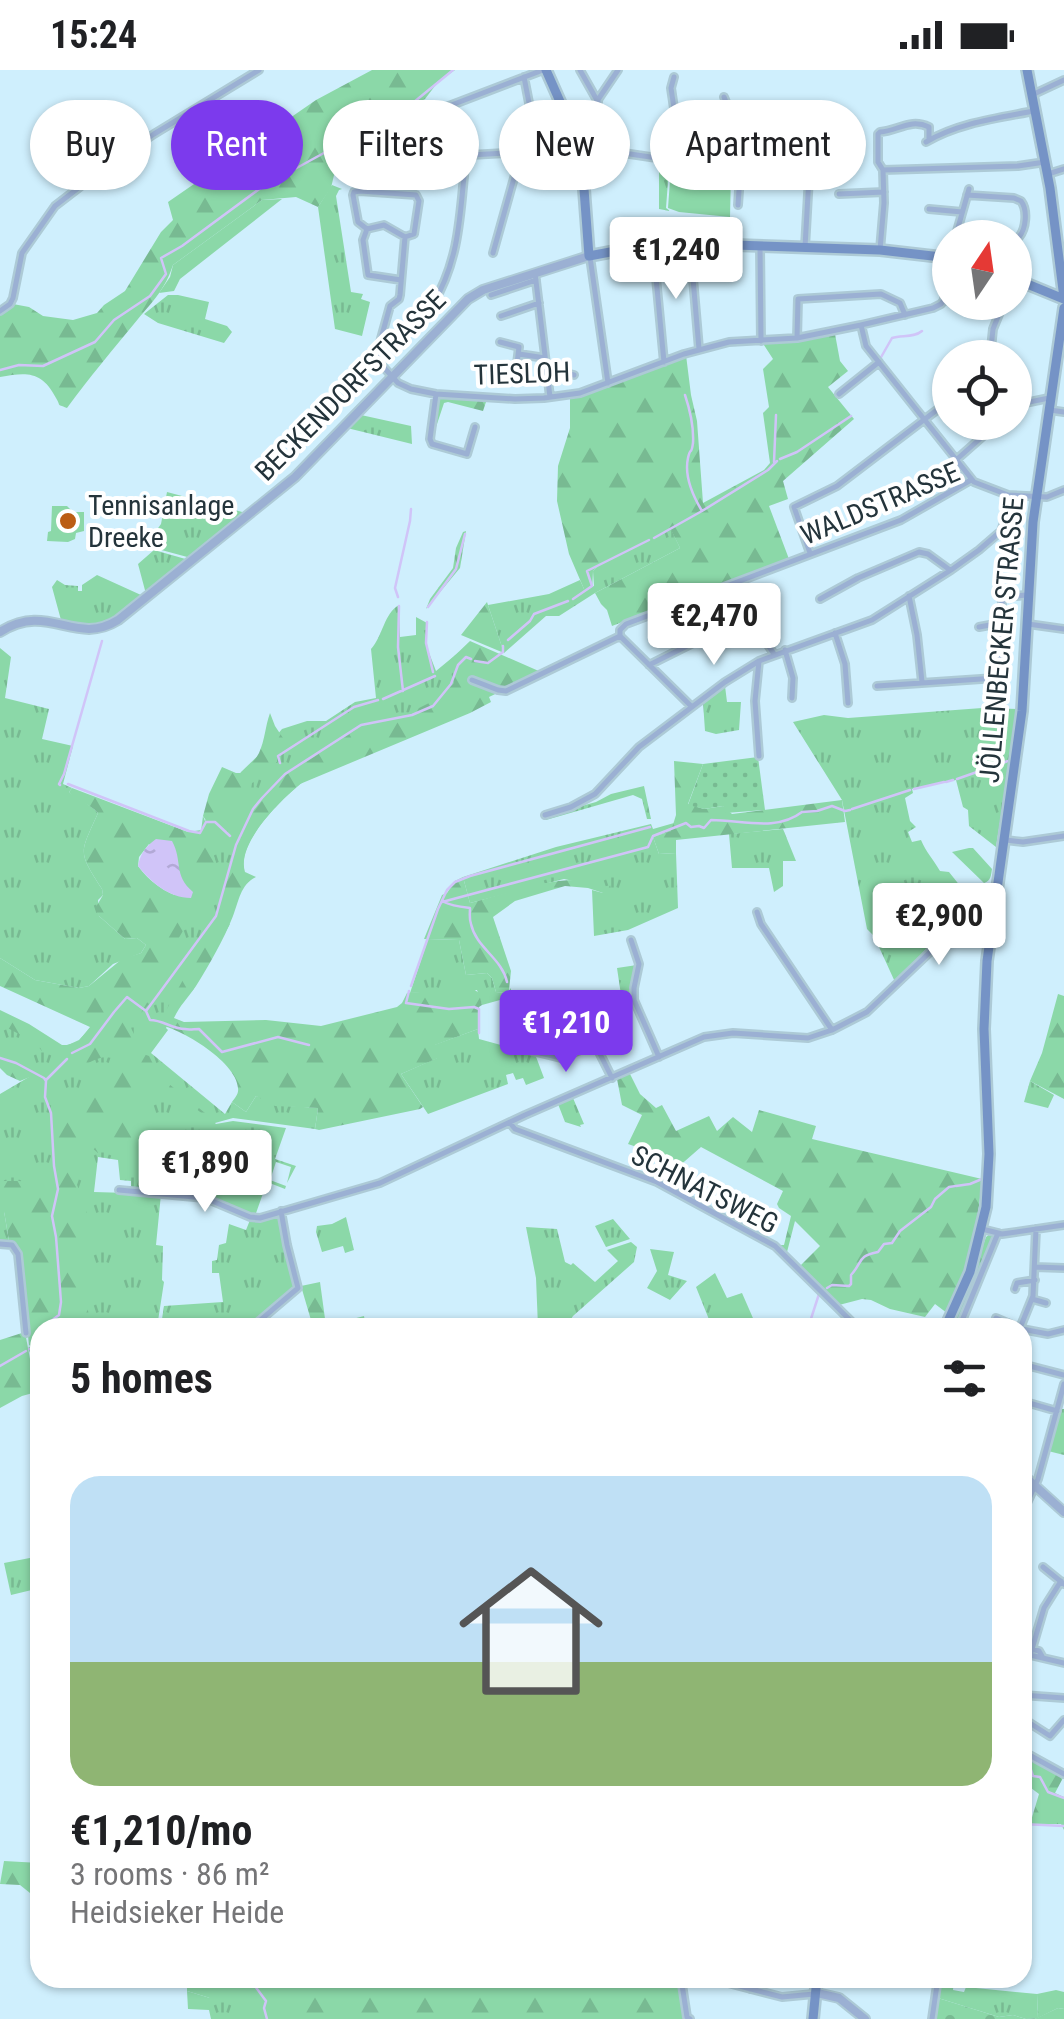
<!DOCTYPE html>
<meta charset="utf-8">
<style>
body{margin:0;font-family:"Roboto Condensed",sans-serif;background:#f6f6f6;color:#202124;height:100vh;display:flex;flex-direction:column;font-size:38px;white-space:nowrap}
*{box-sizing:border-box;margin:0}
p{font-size:32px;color:#757577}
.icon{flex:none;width:55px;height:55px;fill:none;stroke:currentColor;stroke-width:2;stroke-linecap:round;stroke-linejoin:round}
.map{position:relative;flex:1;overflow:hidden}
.details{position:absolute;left:30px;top:1248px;width:1002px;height:670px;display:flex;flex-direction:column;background:#fff;border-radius:30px;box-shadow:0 2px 8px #0004}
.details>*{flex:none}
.top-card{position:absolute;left:30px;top:30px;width:1005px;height:90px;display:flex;gap:20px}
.needle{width:65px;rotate:13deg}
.controls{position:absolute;left:932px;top:150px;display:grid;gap:20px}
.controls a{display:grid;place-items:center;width:100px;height:100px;border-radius:50%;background:#fff;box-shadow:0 2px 8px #0004;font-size:50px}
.price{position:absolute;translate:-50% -85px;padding:0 22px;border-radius:10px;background:#fff;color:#222;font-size:32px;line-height:65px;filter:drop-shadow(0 2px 5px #0008)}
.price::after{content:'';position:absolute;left:50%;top:60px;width:30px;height:22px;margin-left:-15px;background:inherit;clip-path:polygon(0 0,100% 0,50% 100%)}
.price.active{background:#7c3aed;color:#fff}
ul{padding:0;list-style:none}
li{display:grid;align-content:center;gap:20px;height:530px;padding:0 40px}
li span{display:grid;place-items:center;height:310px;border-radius:30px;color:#555}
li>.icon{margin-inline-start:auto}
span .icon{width:180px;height:180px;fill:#fffc;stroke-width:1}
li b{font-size:42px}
h2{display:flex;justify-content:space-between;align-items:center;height:120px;padding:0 40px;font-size:42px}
.tag{padding:0 35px;border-radius:45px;background:#fff;box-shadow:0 2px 8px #0004;font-size:35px;line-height:90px}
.tag.active{background:#7c3aed;color:#fff}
.status{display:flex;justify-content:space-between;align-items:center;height:70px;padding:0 50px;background:#fff;direction:ltr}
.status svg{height:28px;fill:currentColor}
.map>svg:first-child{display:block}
.grass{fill:url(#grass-tufts)}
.forest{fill:url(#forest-firs);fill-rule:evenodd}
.cemetery{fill:url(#cemetery-stones)}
.garden{fill:url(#garden-dots)}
.pitch{fill:#8bd8a8}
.water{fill:url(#water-ripples)}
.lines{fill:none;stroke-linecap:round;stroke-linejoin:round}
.stream{stroke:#d0c4f8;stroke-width:2.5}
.minor-casing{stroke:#adcad6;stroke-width:10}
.tertiary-casing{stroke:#adcad6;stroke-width:12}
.secondary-casing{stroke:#adcad6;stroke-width:14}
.minor{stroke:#9bb0d3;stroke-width:5}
.tertiary{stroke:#9bb0d3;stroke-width:8}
.secondary{stroke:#7593c6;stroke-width:9}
.poi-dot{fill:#bb5d14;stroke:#fff;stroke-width:4}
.labels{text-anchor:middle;stroke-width:8;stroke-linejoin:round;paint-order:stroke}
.street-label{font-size:28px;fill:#24343b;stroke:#fff}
.poi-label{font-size:28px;fill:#24343b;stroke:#fff;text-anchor:start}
</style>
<div class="status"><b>15:24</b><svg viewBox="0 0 49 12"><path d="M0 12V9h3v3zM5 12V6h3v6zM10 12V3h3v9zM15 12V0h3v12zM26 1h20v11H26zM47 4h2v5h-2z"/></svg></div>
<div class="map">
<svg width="1064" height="1949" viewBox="0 0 1064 1949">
<defs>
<pattern id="grass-tufts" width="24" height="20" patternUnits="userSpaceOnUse" patternTransform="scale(2.5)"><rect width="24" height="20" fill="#8bd8a8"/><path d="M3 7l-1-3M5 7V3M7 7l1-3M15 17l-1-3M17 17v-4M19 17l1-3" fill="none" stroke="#78ba92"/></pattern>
<pattern id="forest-firs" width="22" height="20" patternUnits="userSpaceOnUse" patternTransform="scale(2.5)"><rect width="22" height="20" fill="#8bd8a8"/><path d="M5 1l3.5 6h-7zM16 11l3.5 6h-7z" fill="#78ba92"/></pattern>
<pattern id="cemetery-stones" width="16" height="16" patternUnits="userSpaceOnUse" patternTransform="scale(2.5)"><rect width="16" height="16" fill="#8bd8a8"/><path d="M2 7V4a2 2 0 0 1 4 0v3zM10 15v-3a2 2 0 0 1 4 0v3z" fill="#78ba92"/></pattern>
<pattern id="garden-dots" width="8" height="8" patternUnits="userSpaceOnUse" patternTransform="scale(2.5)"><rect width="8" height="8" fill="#8bd8a8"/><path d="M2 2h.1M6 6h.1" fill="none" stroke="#78ba92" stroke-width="1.8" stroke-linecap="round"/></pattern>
<pattern id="water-ripples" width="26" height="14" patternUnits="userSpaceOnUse" patternTransform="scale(2.5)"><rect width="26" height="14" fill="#d0c4f8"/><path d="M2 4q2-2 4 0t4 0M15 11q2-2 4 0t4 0" fill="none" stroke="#b2a9d6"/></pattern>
</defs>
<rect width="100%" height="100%" fill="#cfeffd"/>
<path class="grass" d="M659,92L668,94L669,98L666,138L670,141L659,139Z
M332,115L342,119L339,120L336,126L351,222L363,224L361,229L370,232L362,266L335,259L318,137Z
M282,129L180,209L174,221L159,223L170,207L173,195L262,130Z
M168,225H178L209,232L205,249L227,256L232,262L224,273L158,253L144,244Z
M361,345L411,356L412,374L347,358Z
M167,422L246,443L191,488L154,478L151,468L161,454Z
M671,459L680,478L595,523L559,546H546L504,583L488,535L549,524L580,510L584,519L594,516L593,501L598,496Z
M466,461L460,498L426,539L430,529L453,498L456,478L463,462Z
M154,480L189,490L146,524L138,494Z
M97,505L141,525V528C111,551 99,560 61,550L52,517L57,510L65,515L78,516V521H82V515Z
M399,535L400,567L416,565V547L427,553L426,575L436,601L459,582L469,636L307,709C284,726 238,770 244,800L223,856L230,854L193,920L181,928L166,958L168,960L151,983L225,1044L232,1032L246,1042L256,1026L266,1029L275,1035L318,1038L315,1059L233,1048L215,1053L216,1054L233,1051L286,1058L275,1089L296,1096L287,1113L291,1097L276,1092L270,1110L286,1116L285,1119L267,1112L255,1146L211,1128L131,1119V1111L120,1110L118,1090L98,1087L94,1122L161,1124L156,1175L163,1176L162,1210L164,1212L158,1251L160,1253L157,1258H40V1305L28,1278L31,1276L29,1275L28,1266L24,1189L4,1141L9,1171L0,1173V1024L34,1004L0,993V940L29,954L62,975H68L79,970L141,903L199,766L187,761H201L203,746L205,751L241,702L267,677L282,659L307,651H326L355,632L376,628L371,579C383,566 384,543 399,535Z
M0,578L11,587L5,628L49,639L42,669L73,676L63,714L72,718L69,722C78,732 90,733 98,743C80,784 77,780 102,819L103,825L98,830L99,846L125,869L137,868L146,875L141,883L113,894L89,916L79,918L35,910L0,888Z
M725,616L727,632H741L739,660L716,664L705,661L703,632Z
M982,638L1018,639L996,777L969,756L968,740L963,737L956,710L912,719L913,723L905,728L910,751L916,757L908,762L912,772L921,770C926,782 933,789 940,801L949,802L969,827L956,847L895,912L874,866L867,859L842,730L793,652L824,645L848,648Z
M644,716L651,749H647L642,729L633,725L546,750L545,746L596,732L611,724Z
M674,753L672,761L653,767L659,784L676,783L678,838L628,860L594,866L592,820L603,823L602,817L564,809L470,833L463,807L556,777L651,754L653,759Z
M783,759L796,791H783V816L774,822L769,798H732L729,764Z
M428,869L459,870L466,905L487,903L492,908L496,922L507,923L511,918V927L482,935L477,920L410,923Z
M637,895L631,922L632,930L581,943L578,936L621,925L617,898Z
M478,959L479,969L523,981L524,984H535L544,1008L526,1015L523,1008L516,1010L513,1003L506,1005L508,1014L428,1044L401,1004L437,988L434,975Z
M1030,1011L1054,1025L1048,1038L1024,1032Z
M573,1028L584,1054L580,1055L581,1057L565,1052L558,1034Z
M223,1137L251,1148L279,1145L285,1179L295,1214L294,1219L246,1257H172L162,1249L164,1236L223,1232L219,1203H212V1191L217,1190L219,1175L226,1173L229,1154L246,1160L250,1150Z
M346,1147L354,1180L345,1183L343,1176L322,1182L316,1162L317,1156L332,1154Z
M613,1149L630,1169L606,1177L595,1156Z
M526,1157L557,1159L565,1192L571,1195L573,1193L595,1212L618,1191L607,1180L631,1172L637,1177L634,1192L573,1246L566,1257H538L536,1208Z
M650,1179L674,1182L668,1205L687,1211L670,1230L647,1218L657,1201Z
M715,1203L727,1228L742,1223L756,1255L764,1252L758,1257H712L696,1217Z
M1059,1339H1064V1385L1048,1381Z
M40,1486V1518L11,1525L4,1493Z
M283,1908L284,1949H211L209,1940L188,1939L187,1921L210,1928L199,1921Z
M941,1908L954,1909L953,1920L964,1922L966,1917L1037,1924L1038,1948L1026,1949L1013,1945L999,1947L938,1928Z"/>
<path class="forest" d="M372,0H455L438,12L425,29L410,37L396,55L362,70L334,105L331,118L318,137L296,127L262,130L173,195C165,219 154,230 138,249C114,278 89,308 67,338C55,333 62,338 56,328C42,301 27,302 0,307V244L13,234L29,237L43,246L73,250L97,243L104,235L125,221L161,162L173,150L168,132L316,30Z
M835,264L840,291L848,301L828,317L854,349L783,411L788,429L769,436L789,489L612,556L607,540L601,534L595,523L680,478L671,460L598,496L593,501L592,521L588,523L584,519L569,484L557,431L558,396L570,358V326L686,285L691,325L697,351L703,433L764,400L770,393L763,343L769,337L763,299L773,289L762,272L801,270Z
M440,326L487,329L483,341L448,332L444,333L432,369Z
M487,532L504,583L461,565Z
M470,571L541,602L489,627L491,632L470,643L300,714C280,731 236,774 245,802L256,807C240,815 239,831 233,846C224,869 209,895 196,916C188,928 180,935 174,948L184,952L266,950L321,956L397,937L402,933L407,923L472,918L479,923L482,935L479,937L478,959L435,975L438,988L401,1004L423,1037L420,1039L319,1060L315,1059L318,1038L275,1036L256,1026L246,1042L232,1032C235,1028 239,1024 238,1018C237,991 174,953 151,954L132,980L149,986L159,1006L215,1051L214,1053L161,1011L131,1051L164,1071L106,1067L100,1070L98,1083L91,1077H73C71,1085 75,1115 80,1121H85L88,1153L85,1158L82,1207L91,1257H74L62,1240L48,1257L40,1258V1265L33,1261H27L19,1181L9,1171L4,1141L0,1142V1105L3,1111H20L47,1122L52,1119C48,1092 55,1067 52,1041C89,1027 99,1025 120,990C98,983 97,991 78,997C59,1003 63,995 47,1012L35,1005L20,1011L7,1005L0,998V986L20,983L28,1000L46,1007L63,986L59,977L78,972L90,957L0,916V888L35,910L79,918L89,916L122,889L141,883L146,875L137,868L125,869L99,846L96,837L103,825L102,819C77,780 80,784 98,743C90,733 76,733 69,722L72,718L188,762L201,760C210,777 220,789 214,808L177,871C179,897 156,908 136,922L149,934L134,951L131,958L134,964L150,944L151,947L163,946L215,852L236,775L247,751L268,723L286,705L373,649L398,646L415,640L439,628L454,613L448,592ZM149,774C164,790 177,808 193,822L183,828C165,823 149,811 138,796L139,787Z
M270,643L275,656L289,677L277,685V692C266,693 267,706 252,713L249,729C236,735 227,747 228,761L225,763L218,757L209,755L203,746L209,724L222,697L236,703H243C248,697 255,691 259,683C265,670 265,657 270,643Z
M674,691L703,694L688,734L704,739L723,736L732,744L842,730L845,752L676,770V783L659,784L653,767L671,761L676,745Z
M463,807L470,833C503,825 575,797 603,817L610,815L612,822L603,823L588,818L565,816L515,831L493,847L511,901L509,920L507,923L496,922L492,908L487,903L466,905L459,870L424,869L442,825L447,823L455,811Z
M1058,924L1064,926V1029L1030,1011L1042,983Z
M0,944L27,958L50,974L42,981L34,972L0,954Z
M630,1004L640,1024L656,1038L662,1035L676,1061L709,1046L717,1061L733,1047L752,1062L759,1040L816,1056L812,1069L982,1109C978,1156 968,1199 947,1243L935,1234L925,1247L890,1239L871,1230L862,1229L839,1235L800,1196L820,1176L795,1151L787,1182L779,1175H784L791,1146L779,1138L777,1134L783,1121L701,1077L661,1112L659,1110L680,1092L628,1074L642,1045L622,1035L617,1009Z
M990,1164L994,1167L957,1257L950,1258L966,1224L986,1167Z
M320,1212L326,1256L364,1246L366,1257H313L301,1216Z
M25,1262L30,1289L40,1310V1321L22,1326L0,1338V1270Z
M1023,1683L1064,1706L1055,1723L1064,1727V1760L1061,1754H1030L1039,1724L1023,1712Z
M4,1791L40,1793V1831L20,1815L0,1814Z
M187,1908H680L686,1949H272C267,1927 258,1919 235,1917L229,1923V1929L210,1928L187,1921Z
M1056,1920L1064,1922V1939L1058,1938L1038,1948L1037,1924Z"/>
<path class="cemetery" d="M938,1928L999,1947L1013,1945L1026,1949L1037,1948L1058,1938L1064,1939V1949H935Z"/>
<path class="garden" d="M758,687L765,740L726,743L723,736L704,739L688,735L703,694Z"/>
<path class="pitch" d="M671,97L731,103L730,147L679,142L668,138Z
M52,436H67L73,442H84V461L76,463L75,469L68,472L47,471L48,462L51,461Z
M969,778H973L992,799C991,805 991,811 984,813L952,782Z"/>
<path class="water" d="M156,769L172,771C183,791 173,805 193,822L191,828C169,828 151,812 138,796C140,784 146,776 156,769Z"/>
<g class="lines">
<path class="stream" d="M880,289L892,268C902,265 914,268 922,261
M0,300L19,295L43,296L95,272L114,250L150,226L166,204L161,188L182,176L262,117L353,67L372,53L397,46L453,0
M685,325C690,340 694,356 693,373C691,387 691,375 688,388C684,406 693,426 702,441
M780,389L797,382L851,346
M774,392L776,345
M654,468L702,441L768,400L777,391
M398,527L395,518L410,451L411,439
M573,529L592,516L587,501L649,470
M399,536L398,577L403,621
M428,537L456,499L465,464
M427,552L426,573L433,602
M508,570L530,551L534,544L568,531
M475,591L488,593L503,582V576
M383,629L435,606
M280,693L278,686L354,637L378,630
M957,709L1008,691
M946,712L953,710
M68,714L189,761L200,763L206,752H215L230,766
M60,715L59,714L64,704L102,571
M914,719L944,712
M852,739L910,720
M442,832L648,777L653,766L686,753L691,757L699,756L704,758L711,750C742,750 776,762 802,742L817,741L832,736L845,741L850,740
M444,832C452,836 462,837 470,838C470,843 469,849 471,854C476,878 502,888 507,912
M411,916L438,839L447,820L455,812L470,806L650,757
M409,921L406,933L449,939L474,937L479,939V963
M146,941L216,846L236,775L253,739L262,728L285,704L361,655L412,645L433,636L451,614L458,595L466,587L471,589
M72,983L90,974L114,942L127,927L146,941L150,950C163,950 172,959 185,959C189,960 194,959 199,959L222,982L278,967L309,975
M0,988L16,993L44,1008L46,1011
M46,1010L67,989
M46,1011L45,1027L51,1043L54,1096L58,1119L52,1146L56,1167L61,1232L59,1245L51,1251L48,1258
M827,1218L832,1215L849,1216L851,1214V1205C863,1192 857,1186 878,1182L884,1174L892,1173L900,1161L931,1137L935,1129L949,1117L970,1114L982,1109
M808,1258L819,1224
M29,1279L40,1280
M0,1296L26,1281
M1022,1694L1030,1697L1033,1706L1040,1707L1048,1722L1064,1728
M1022,1754L1064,1756
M249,1908L266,1931L264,1938L267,1949"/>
<g class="minor-casing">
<path id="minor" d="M543,0L394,57L363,71L356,80L361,83L435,87L590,78L717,97L720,93L717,59L726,32L724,27
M580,0L598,32
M524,7L530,38
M674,7L671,18L675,45L717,59
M1034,24L1064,10
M777,36L839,46L843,51V70L839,73L774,71L770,66L773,39Z
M568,50L593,37L618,0
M926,72C958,53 998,48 1034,41
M883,100L1018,96L1045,92
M1048,104L1064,99
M360,121L416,125L419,131L414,164L405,167L384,155L367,159L358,152L353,125L354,122Z
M839,124L884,122
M967,125L1014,128L1021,131C1028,140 1026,159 1019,167
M738,135L740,106L744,101L847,100
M929,139L962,142
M367,159L363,170L368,205L401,210
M405,167L400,225L399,229L390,236L377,283L378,291L398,313L411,319L436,324L515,329L544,328L580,323L684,284L729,272L797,268L861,255L933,238L941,234L944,230L950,231
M955,168L969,119
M690,173L699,279
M653,176L664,292
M760,176L761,271
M805,177L811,72
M880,180L884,133L883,100L878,92V64L880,62C898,61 910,48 929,57V69
M493,183L521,83
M590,187L608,313
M535,203L550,327
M491,225L536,210
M944,229L950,190
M433,234C461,187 460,140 466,86
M0,241L10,234L13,228L22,183L55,136L103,99L154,64L259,0
M501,246L539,233
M861,255L866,276L974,412L1008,425L1047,427L1064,420
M797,268L798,229L881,224L900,233L905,245
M500,272L519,277L516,302L504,301
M519,284L545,288
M990,288L993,259L1004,232
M548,299L574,305
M436,324L430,369L432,374L467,384L475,357
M839,324L879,292
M1015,335L1049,328
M1050,340L1064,342
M956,390L999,352
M810,483L794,437L837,416L950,330
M729,516L774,584
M909,526L917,565L922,612
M820,529L858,508L919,482L928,484L950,500
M1028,554L1064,559
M979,557L1001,553
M835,563L845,594L848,633
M620,566L692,637
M785,580L793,608L792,628
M759,591L755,631L759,686
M649,595L701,569L704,564
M472,610L498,620L506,621L620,566V560L626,554L901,450L971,410
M877,616L996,608L1001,600L1002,527L1027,525
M545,745L571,737L595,724L639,677L725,612L759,591L872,550L951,500L979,480L1001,461L1006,447L1008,425
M1006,770L1023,772L1064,766
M757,842L761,854L832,960
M631,870L639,894L634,918V930L659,987
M528,980L561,988L595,974L612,1008
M510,1053L515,1059L657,1112L775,1176L858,1258
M119,1120L205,1128L250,1147L260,1148L380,1113L525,1045L704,967L733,963L808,968L832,960L867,942L929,883L963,843L976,822L983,819L996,820
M982,1159L1002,1164L1064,1155
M0,1174L12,1175L18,1184L26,1263
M1035,1197L1064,1198
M1015,1219L1017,1213L1035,1210
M1032,1229L1046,1233
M996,1248L1019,1258
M251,1258L298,1218L287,1175L281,1141
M959,1258L998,1163
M1020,1258L1033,1226L1036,1159
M1022,1259L1048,1264L1064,1260
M1022,1294L1064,1305
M1022,1331L1057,1341
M1022,1444L1038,1409L1064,1314
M1043,1497L1064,1514
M1032,1579L1044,1538L1061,1511
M1043,1588L1039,1581L1032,1579L1030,1585L1064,1593
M1022,1625L1064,1628
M1022,1648L1050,1666L1064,1650
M1022,1681L1064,1704
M681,1908L687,1947L690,1949
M709,1908L782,1927L814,1924
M750,1919L751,1908
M932,1949L938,1908"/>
</g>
<g class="tertiary-casing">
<path id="tertiary" d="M0,562C49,531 75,577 118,550L295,407L468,229L483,220L589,186
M1022,1404L1064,1442
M817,1923L839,1928L865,1949"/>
</g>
<g class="secondary-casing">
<path id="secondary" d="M546,0L581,79L589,186L653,174L676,173L880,180L950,188
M1027,0L1050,118L1064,228
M1015,209L1064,229
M945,1258L970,1202L986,1137L989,1084L984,959L987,891L1022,641L1033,452L1064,238
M813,1949L817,1908"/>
</g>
<use href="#minor" class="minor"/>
<use href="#tertiary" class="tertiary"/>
<use href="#secondary" class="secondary"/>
</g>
<circle class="poi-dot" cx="68" cy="451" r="10"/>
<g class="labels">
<g class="street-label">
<text transform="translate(522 303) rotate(-2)" y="10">TIESLOH</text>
<text transform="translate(350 315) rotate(-45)" y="10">BECKENDORFSTRASSE</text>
<text transform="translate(880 433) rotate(-23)" y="10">WALDSTRASSE</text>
<text transform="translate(1001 570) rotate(-85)" y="10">JÖLLENBECKER STRASSE</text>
<text transform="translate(705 1119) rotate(27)" y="10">SCHNATSWEG</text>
</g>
<g class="poi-label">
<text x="88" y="445">Tennisanlage<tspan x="88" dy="32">Dreeke</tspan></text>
</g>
</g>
</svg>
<div class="controls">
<a><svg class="needle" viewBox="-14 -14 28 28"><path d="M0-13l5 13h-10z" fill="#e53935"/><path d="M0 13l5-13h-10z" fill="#757577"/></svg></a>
<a><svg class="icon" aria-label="locate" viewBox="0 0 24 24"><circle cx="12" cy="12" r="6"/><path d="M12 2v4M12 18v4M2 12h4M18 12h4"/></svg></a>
</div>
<b class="price" style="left:676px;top:232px">€1,240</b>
<b class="price" style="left:714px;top:598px">€2,470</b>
<b class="price" style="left:939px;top:898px">€2,900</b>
<b class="price active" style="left:566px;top:1005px">€1,210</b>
<b class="price" style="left:205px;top:1145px">€1,890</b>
<div class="top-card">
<a class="tag">Buy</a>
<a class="tag active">Rent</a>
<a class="tag">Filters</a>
<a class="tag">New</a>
<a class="tag">Apartment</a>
</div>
<section class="details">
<h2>5 homes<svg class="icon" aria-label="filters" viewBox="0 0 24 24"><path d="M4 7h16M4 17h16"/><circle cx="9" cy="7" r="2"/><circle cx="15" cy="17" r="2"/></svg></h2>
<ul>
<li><span style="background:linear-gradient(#bfe0f5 60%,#8fb573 0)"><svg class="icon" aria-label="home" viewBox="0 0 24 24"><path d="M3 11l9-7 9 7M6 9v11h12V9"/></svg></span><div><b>€1,210/mo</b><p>3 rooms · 86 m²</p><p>Heidsieker Heide</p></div></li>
</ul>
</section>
</div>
